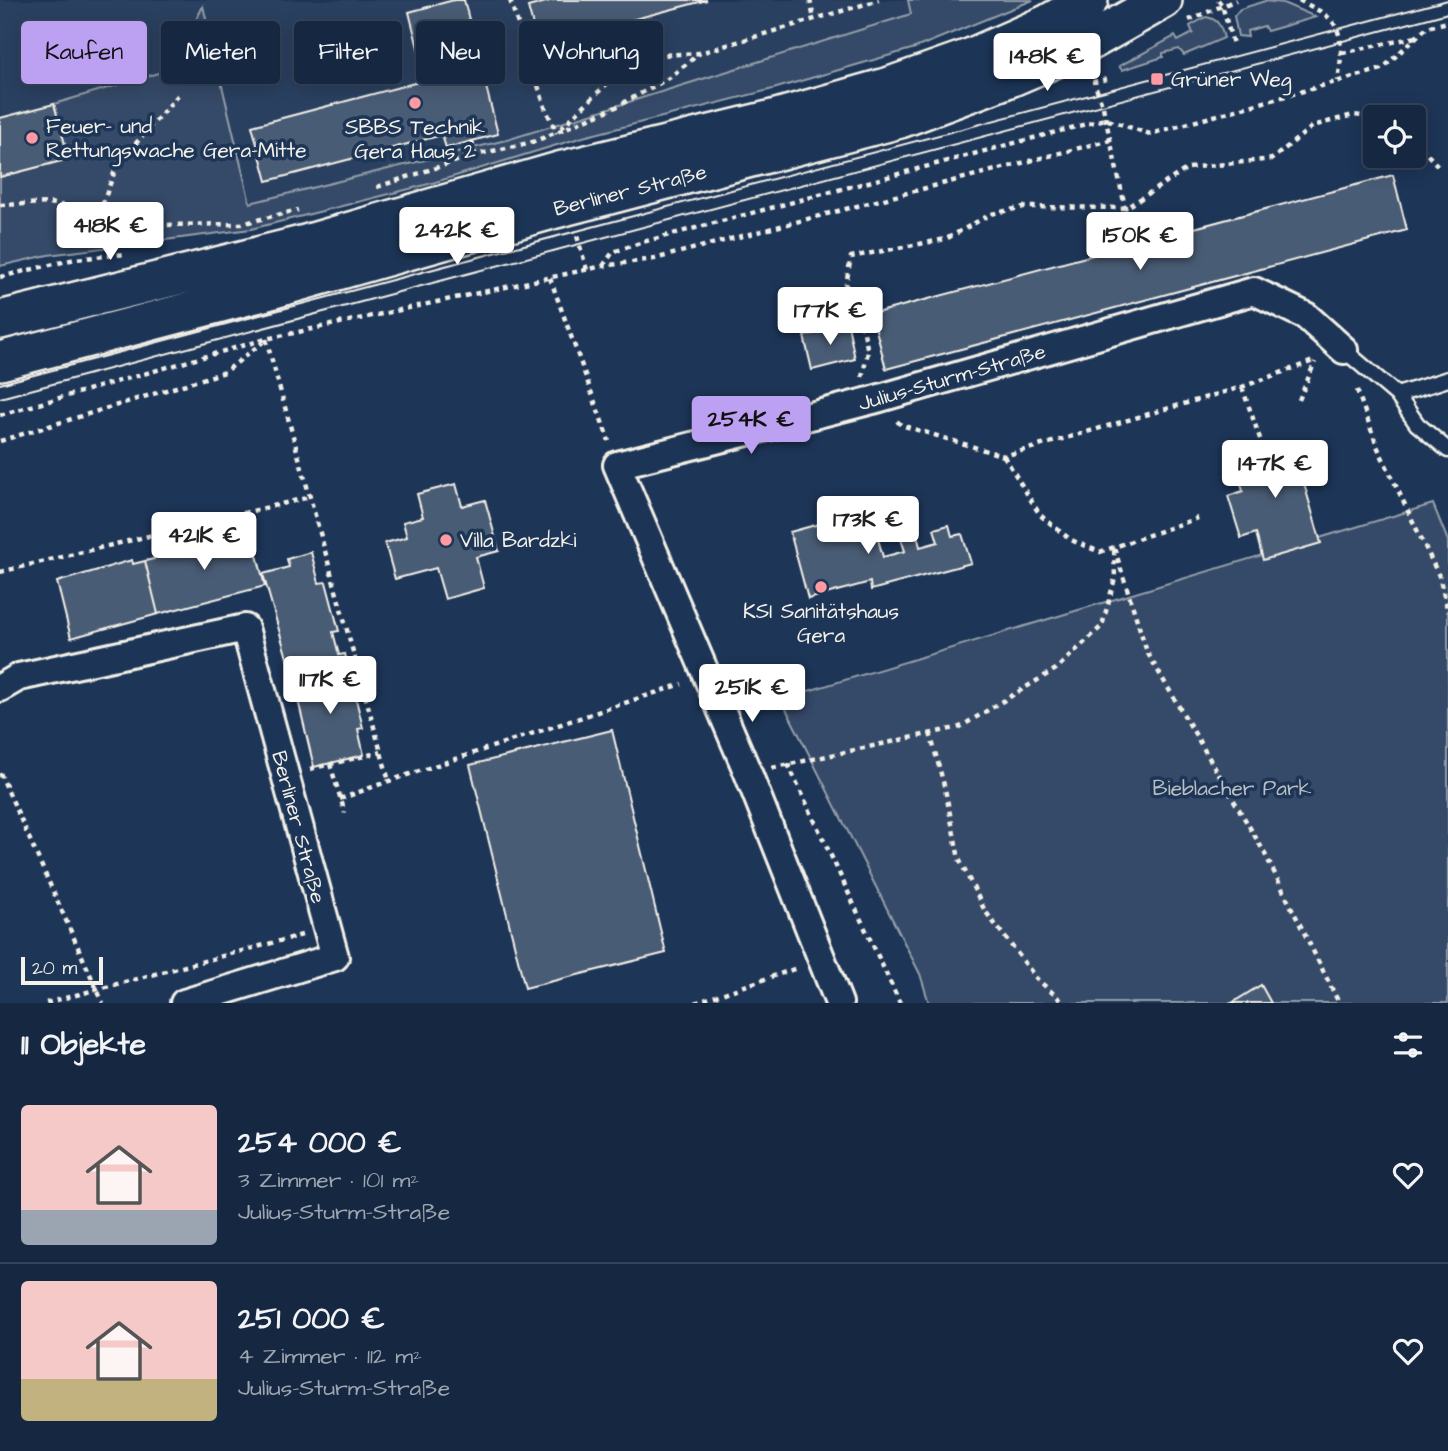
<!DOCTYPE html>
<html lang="de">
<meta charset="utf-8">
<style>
body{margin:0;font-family:"Architects Daughter",sans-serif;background:#23344c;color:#f1f3f6;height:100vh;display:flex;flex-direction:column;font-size:26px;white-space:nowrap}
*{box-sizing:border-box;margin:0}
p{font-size:23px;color:#9ea6b1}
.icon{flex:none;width:38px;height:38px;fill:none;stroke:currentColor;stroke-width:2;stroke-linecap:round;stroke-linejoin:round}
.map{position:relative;height:1003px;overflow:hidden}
.side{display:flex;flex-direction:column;background:#162841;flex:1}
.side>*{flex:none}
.hud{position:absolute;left:21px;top:21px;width:700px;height:63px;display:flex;gap:14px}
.buttons{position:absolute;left:1363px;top:105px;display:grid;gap:14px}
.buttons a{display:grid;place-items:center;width:63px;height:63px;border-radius:7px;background:#162841;box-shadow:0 4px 18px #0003,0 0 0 2px #35445a;font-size:35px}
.scale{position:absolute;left:21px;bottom:18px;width:82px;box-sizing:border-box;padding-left:7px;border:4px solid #f4f1e8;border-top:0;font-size:19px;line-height:24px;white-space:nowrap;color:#f4f1e8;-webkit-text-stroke:5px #1d3557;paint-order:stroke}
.price{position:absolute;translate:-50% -60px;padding:0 16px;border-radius:7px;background:#fff;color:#222;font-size:23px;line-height:46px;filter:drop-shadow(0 2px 4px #0008)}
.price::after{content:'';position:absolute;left:50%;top:42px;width:21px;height:16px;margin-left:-10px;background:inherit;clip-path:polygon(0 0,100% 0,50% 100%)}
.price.selected{background:#bca0f2;color:#111}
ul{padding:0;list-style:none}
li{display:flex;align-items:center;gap:21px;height:175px;padding:0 21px}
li+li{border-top:2px solid #35445a}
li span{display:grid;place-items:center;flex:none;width:196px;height:140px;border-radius:7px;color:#555}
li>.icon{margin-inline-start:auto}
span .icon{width:84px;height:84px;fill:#fffc;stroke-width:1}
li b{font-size:30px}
h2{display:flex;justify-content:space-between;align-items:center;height:84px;padding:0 21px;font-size:30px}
.chip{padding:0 24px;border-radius:7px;background:#162841;box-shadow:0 4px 18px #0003,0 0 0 2px #35445a;font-size:24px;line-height:63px}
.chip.selected{background:#bca0f2;color:#111}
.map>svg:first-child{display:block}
.built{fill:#2a4060}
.green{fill:#354a67;stroke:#949ea8;stroke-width:2}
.building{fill:#485b74;stroke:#f4f1e8;stroke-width:2}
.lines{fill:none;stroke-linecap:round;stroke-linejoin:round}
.service-casing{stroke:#f4f1e8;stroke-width:19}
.minor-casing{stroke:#f4f1e8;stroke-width:32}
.secondary-casing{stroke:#f4f1e8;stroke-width:42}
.path{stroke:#f4f1e8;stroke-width:4.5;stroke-dasharray:5 5;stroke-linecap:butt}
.service{stroke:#1d3557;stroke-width:14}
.minor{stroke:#1d3557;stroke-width:26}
.secondary{stroke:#1d3557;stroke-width:37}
.tram{stroke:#f4f1e8;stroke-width:2}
.poi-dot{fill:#ff9aa2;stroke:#1d3557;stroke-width:2.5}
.labels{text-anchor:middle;stroke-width:7;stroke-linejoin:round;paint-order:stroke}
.poi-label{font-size:21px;fill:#f4f1e8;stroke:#1d3557;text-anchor:start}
.street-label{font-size:21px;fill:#f4f1e8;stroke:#1d3557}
.park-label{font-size:21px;fill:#bbbfc1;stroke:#1d3557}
</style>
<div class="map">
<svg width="1448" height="1003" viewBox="0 0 1448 1003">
<rect width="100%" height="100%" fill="#1d3557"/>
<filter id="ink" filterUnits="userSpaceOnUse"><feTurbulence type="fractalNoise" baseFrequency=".0143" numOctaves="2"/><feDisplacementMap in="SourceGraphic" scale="14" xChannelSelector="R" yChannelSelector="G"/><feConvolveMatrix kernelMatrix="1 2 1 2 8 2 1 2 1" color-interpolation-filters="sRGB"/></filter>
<g filter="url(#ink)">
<path class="built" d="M0,0H908L911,14L510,139L250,203L203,8L172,69L55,104L69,159L0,177Z"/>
<path class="green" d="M908,0H1033L915,48L773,89L583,137L429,184L251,229L48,255L0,266V177L69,159L54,104L172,69L203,6L250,203L510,139L911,14Z
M1265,1L1283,3L1316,17L1267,31L1264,26L1247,31L1248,37L1238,36L1234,16L1240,9Z
M1206,17C1219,19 1221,27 1224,38L1184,55L1179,49L1163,53V57L1122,70L1119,66L1175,36L1178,41L1193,33L1190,26Z
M1433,504L1448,541V1003H929L920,974L781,699Z"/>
<path class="building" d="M454,0H464L498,134L446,148L442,135L267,181L252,126L426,80L409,12Z
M553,0H707L612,25L616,38L565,52L562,42L539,48L528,7Z
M54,104L69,159L0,177V118Z
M1393,175L1407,230L886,369L872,314Z
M848,325L855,359L812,370L804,336Z
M1292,442L1294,451L1305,448L1313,477L1303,480L1321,543L1263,560L1256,533L1241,538L1228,496L1243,491L1234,458Z
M456,484L462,506L485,500L499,551L476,557L484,588L445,599L436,568L395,579L385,543L407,537L403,522L423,517L417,494Z
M870,510L883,557L905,551L901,539L917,535L920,547L938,542L934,529L949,525L952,536L962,534L971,563L871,590L870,582L808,599L790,532Z
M251,532L265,586L158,614L145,561L154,559L153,553L224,534L226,539Z
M311,552L319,583L326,582L339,631L333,632L339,655L345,654L348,666L293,679L263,574L289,567L287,559Z
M132,560L133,564L145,561L158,614L71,638L57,582Z
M348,666L363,728L358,729L364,755L314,767L293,679Z
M612,730L666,953L525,988L470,765Z
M1261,985L1271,1003H1232Z"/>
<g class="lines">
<g class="service-casing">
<path id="service" d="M1344,350L1397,395L1417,424L1448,450
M1397,395L1448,379"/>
</g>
<g class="minor-casing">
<path id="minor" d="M0,688L19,677L245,628L335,957L184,1003
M839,1003L748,773L617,465L873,400L1254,291L1306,316L1344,350"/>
</g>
<g class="secondary-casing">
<path id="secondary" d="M0,320L302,245L559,171L773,119L890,86L972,57L1047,24L1089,0
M0,361L263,292L552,210L900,119L1012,77L1075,50L1163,0"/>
</g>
<path class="path" d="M510,0L546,110L557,133
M810,0L814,19
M1218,0L1222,5L1233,44
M1299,0C1309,6 1320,10 1328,17C1346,32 1341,61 1338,81
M1189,20L1236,0
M1342,53L1416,37
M1107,79L1094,82L1103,107L1133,243
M561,128L615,76L660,55L700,53L879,0
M1414,140L1438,166
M472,141L475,155
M377,187L475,155L533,142L616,107L669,78L700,53
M0,205L50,203L161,225L241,224L298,210
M99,214L117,165L180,93
M577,236L587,270
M603,266L613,252L643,242L1105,119L1150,134L1382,69L1427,27L1448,22
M0,277L75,259L125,254
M550,278L609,441
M266,339L389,781
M862,377L868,352L862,323L842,306L851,257L946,239L991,214L1024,207L1126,208L1188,168L1272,159L1313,126L1353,115L1376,117
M1242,387L1264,450
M1357,390L1377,446L1439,576L1448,612
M1299,400L1315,362
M0,415L266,339L603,266L654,259L1110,140
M897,421L901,425L1004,456L1242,387L1316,360
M0,441L225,372L263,342
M1004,456L1040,515L1071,540L1100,552L1198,518
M0,572L310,497
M930,733L945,789L959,859L985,911L1037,979L1064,1003
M330,764L345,813
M788,764L900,1003
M772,768L960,727L1056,669L1102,626L1115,578L1114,547L1147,652L1263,850L1339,1003
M310,769L381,752
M0,773L103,1003
M340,799L389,781L682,684
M46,1003L302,935
M695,1003L797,968"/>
<use href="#service" class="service"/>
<use href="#minor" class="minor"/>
<use href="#secondary" class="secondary"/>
<path class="tram" d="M0,384L1448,0
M0,398L1448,13"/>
</g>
</g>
<g class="poi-dot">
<rect x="1150" y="72" width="14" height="14" rx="3.5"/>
<circle cx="415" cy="103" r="7"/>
<circle cx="32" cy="138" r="7"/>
<circle cx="446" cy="540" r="7"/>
<circle cx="821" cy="587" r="7"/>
</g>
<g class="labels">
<g class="poi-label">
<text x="1171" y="86">Grüner Weg</text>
<text x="46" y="133">Feuer- und<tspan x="46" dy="24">Rettungswache Gera-Mitte</tspan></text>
<text x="415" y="134" text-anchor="middle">SBBS Technik<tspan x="415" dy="24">Gera Haus 2</tspan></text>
<text x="460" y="547">Villa Bardzki</text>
<text x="821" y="618" text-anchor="middle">KSI Sanitätshaus<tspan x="821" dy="24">Gera</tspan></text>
</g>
<g class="street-label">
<text transform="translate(630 190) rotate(-14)" y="7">Berliner Straße</text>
<text transform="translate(952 377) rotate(-16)" y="7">Julius-Sturm-Straße</text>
<text transform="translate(299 827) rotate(75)" y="7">Berliner Straße</text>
</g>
<g class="park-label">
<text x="1232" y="795">Bieblacher Park</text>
</g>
</g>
</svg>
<div class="buttons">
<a><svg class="icon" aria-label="locate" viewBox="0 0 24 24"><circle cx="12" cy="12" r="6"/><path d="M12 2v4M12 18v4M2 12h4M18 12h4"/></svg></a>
</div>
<div class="scale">20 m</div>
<b class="price" style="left:1047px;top:93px">148K €</b>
<b class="price" style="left:110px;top:262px">418K €</b>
<b class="price" style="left:457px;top:267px">242K €</b>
<b class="price" style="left:1140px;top:272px">150K €</b>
<b class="price" style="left:830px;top:347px">177K €</b>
<b class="price selected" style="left:751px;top:456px">254K €</b>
<b class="price" style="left:1275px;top:500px">147K €</b>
<b class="price" style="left:868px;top:556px">173K €</b>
<b class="price" style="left:204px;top:572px">421K €</b>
<b class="price" style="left:330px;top:716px">117K €</b>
<b class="price" style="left:752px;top:724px">251K €</b>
<div class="hud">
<a class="chip selected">Kaufen</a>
<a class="chip">Mieten</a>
<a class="chip">Filter</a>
<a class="chip">Neu</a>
<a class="chip">Wohnung</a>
</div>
</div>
<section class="side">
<h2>11 Objekte<svg class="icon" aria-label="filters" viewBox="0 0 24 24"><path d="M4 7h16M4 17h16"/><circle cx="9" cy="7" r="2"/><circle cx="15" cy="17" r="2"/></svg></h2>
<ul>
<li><span style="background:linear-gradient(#f6c9c9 75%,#9aa5b1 0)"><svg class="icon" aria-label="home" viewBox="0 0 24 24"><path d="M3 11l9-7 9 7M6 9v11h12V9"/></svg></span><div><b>254 000 €</b><p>3 Zimmer · 101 m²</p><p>Julius-Sturm-Straße</p></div><svg class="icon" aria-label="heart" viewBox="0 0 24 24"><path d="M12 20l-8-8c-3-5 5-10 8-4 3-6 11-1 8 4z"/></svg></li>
<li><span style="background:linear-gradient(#f6c9c9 70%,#c2b280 0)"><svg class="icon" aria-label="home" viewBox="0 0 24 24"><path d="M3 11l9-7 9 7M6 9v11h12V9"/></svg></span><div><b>251 000 €</b><p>4 Zimmer · 112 m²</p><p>Julius-Sturm-Straße</p></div><svg class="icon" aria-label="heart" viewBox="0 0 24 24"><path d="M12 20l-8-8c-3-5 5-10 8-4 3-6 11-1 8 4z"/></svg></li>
</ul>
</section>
